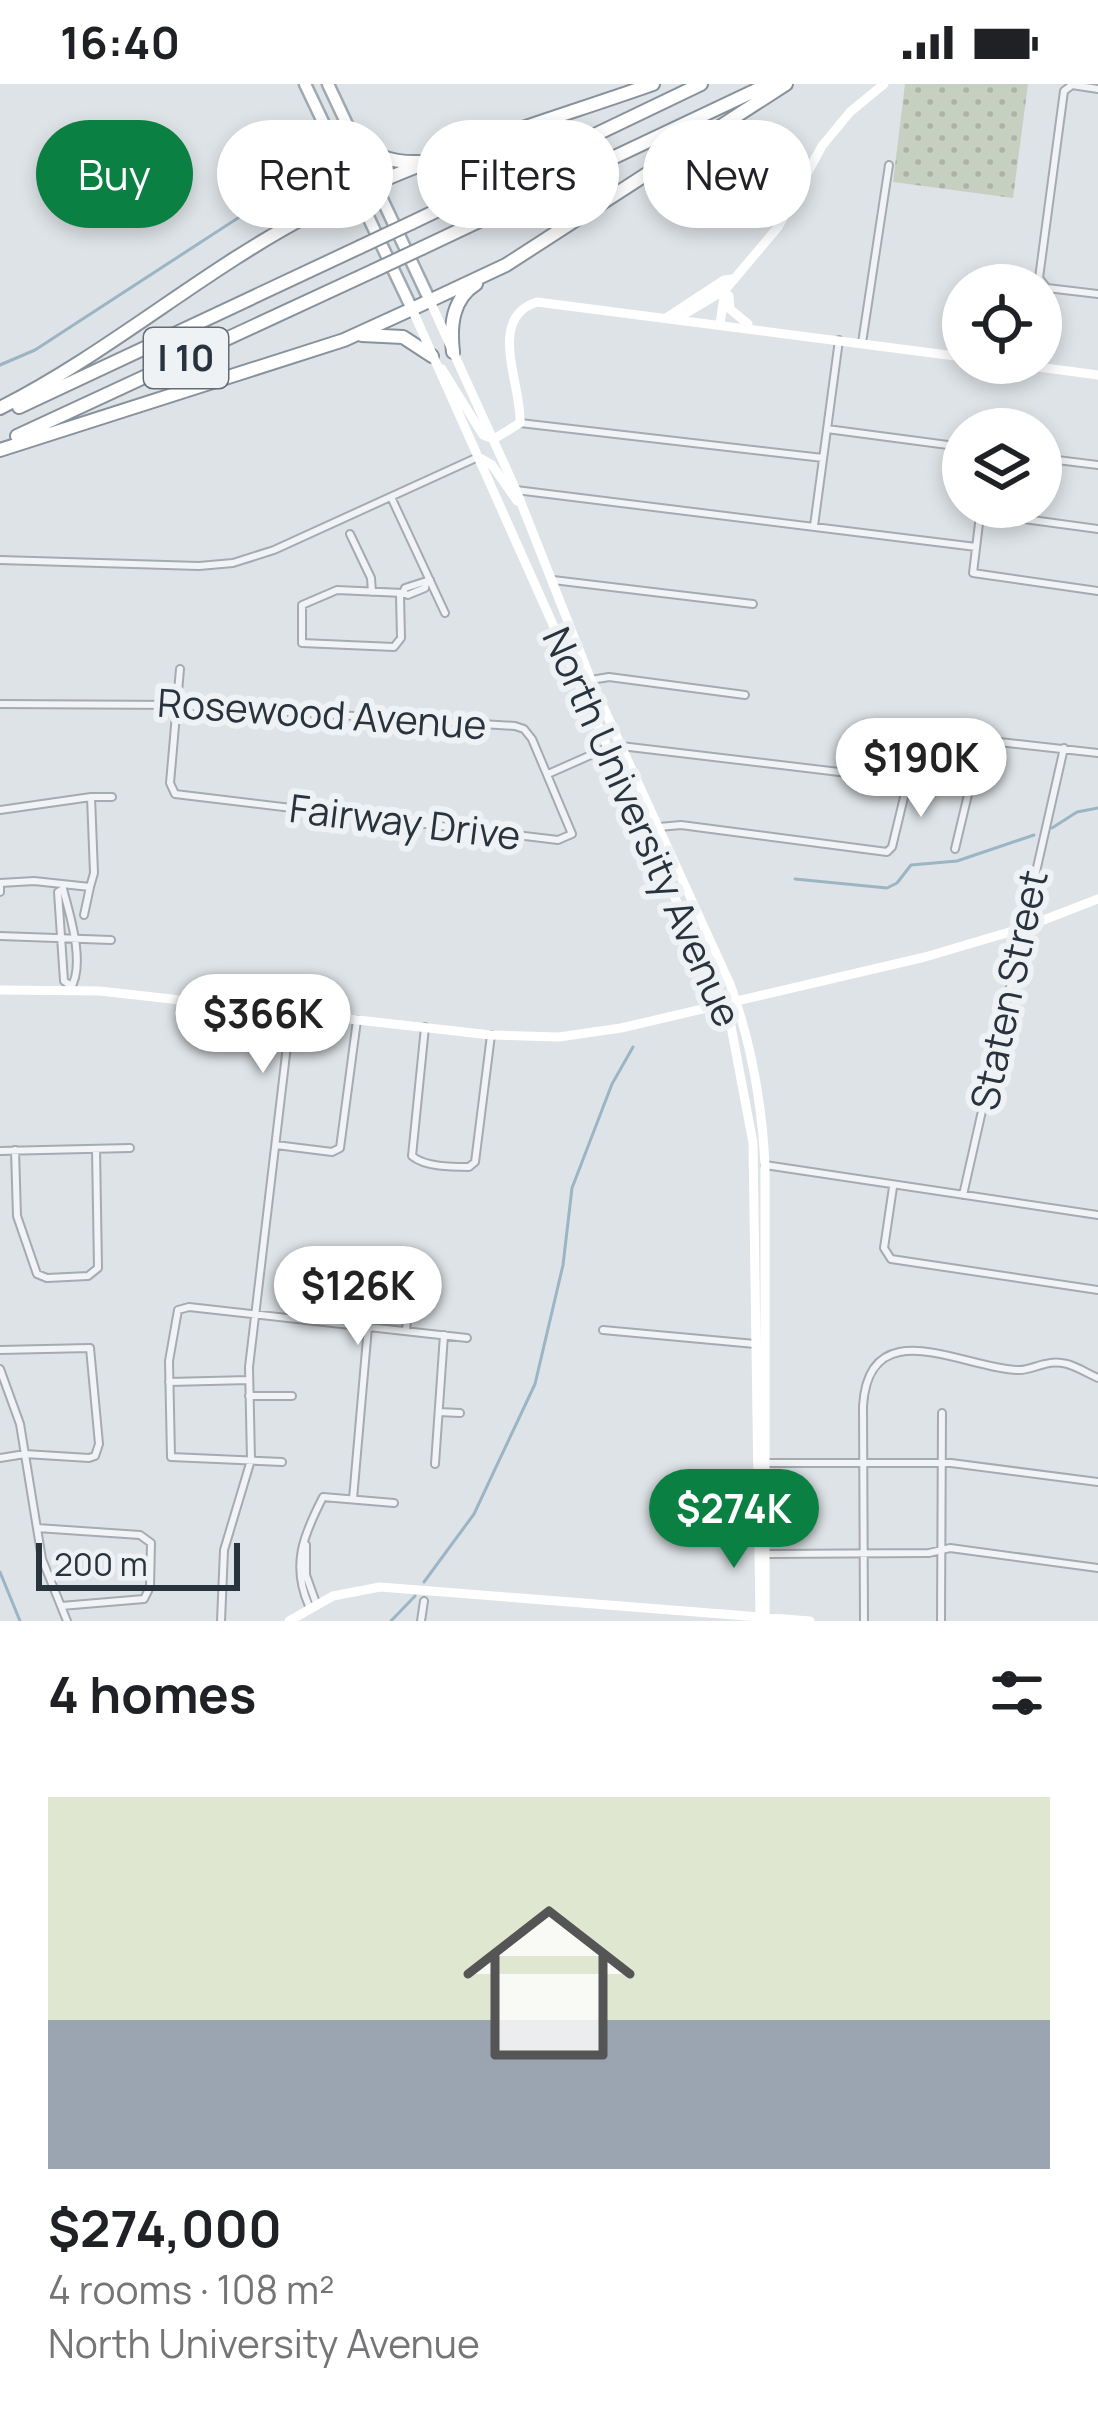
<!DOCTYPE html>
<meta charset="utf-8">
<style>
body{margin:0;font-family:Manrope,sans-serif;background:#f6f6f6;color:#202124;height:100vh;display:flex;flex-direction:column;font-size:45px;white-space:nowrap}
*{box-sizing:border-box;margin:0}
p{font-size:39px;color:#757577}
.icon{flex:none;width:66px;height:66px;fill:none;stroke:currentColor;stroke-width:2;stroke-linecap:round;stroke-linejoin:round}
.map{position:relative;height:1537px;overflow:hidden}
.sheet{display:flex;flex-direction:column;background:#fff;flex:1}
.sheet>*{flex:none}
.hud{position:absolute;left:36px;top:36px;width:1026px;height:108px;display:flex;gap:24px}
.controls{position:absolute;left:942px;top:180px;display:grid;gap:24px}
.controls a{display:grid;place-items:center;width:120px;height:120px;border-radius:50%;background:#fff;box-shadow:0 6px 18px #0003;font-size:60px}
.scale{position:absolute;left:36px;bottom:30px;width:204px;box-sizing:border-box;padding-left:12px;border:6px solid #28333d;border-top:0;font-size:33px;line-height:42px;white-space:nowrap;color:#28333d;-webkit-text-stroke:9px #eef2f5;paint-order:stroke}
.price{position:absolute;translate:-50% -102px;padding:0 27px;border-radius:42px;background:#fff;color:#222;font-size:39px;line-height:78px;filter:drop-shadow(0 3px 6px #0008)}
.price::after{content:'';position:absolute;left:50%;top:72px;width:36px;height:27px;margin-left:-18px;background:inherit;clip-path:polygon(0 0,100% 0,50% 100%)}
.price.on{background:#0b8043;color:#fff}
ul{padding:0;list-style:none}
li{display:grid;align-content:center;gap:24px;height:636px;padding:0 48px}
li+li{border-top:3px solid #e0e0e0}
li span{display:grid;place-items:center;height:372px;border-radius:0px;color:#555}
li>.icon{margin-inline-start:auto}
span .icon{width:216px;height:216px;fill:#fffc;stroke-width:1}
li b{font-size:51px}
h2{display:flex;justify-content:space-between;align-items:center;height:144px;padding:0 48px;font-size:51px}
.tag{padding:0 42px;border-radius:54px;background:#fff;box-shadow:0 6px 18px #0003;font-size:42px;line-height:108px}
.tag.on{background:#0b8043;color:#fff}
.status{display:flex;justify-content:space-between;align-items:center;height:84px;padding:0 60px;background:#fff;direction:ltr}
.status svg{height:33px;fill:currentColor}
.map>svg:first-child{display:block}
.green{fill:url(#green-dots)}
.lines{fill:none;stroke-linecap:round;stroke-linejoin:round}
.stream{stroke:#9bb5c5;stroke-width:3}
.street-casing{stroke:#a4abb1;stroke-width:10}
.primary-casing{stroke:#9ea9b2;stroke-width:15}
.highway-casing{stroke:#87929d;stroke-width:16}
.street{stroke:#f1f3f6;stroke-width:6}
.secondary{stroke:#fff;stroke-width:9}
.primary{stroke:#fff;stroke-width:10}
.highway{stroke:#fff;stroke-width:12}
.highway-bridge-casing{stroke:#87929d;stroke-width:16;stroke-linecap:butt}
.highway-bridge{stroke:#fff;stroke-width:12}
.labels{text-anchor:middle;stroke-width:12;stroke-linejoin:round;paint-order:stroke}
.shield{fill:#eef2f5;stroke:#636c74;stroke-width:3}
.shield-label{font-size:36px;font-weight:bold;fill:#28333d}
.street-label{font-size:39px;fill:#28333d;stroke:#eef2f5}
</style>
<div class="status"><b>16:40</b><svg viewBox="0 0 49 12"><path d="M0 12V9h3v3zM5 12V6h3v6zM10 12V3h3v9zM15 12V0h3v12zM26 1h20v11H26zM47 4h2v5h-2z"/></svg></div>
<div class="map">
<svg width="1098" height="1537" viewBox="0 0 1098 1537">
<defs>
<pattern id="green-dots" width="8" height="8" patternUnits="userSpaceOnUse" patternTransform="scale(3)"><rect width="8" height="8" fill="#c6d0c0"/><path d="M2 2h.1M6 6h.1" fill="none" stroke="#aab3a6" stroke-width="1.8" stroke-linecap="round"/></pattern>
</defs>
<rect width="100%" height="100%" fill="#dee3e7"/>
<path class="green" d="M905,0H1028L1013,114L893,98Z"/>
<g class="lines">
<path class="stream" d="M0,281L35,266L324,78
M1052,744L1077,728L1098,724
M795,795L887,804L897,799L911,781L957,777L1034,751
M0,1488L20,1537
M424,1498L474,1430L535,1300L563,1181L572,1104L612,1000L633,963
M391,1537L415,1512"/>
<g class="street-casing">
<path id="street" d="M1098,5L1072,1L1064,7L1039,194L1047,204L1098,210
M862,259L889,81
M520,339L823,374
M827,345L963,363
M1041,374L1098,381
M516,406L976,463
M391,413L445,529
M981,423L973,489L1098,507
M980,429L1098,445
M814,442L839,256
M350,450L371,494L372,508
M0,476L199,482L233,479L274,466L478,373
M553,496L753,520
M426,498L425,504L408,511L403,509L405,504L430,496
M400,511L401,554L394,563L302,559V521L337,506L403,509
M591,596L609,593L745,611
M0,620L178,621L515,642L524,645L532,655L572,750L558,756L175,710L170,699L180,585
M621,662L898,695L906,705L892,763L887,768L681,741L659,743
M548,690L609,663
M0,726L91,713
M955,765L981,656L1098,669
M0,808V799L34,797L90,803L94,789L91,713H112
M84,831L90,803
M0,852L111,856
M70,901L64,897L58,808L63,805C70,831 86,882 70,905
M425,943L412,1072C425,1083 452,1083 469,1083L475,1078L491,951
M276,1061L332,1068L340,1064L357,936
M15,1066L17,1132L37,1190L47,1194L88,1192L98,1184L96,1065
M0,1067L130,1064
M765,1081L1098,1131
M893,1103L884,1164L891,1175L1098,1206
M963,1111L1064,664
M406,1246L410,1207
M603,1246L755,1260
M0,1266L90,1264L99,1360L95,1372L89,1374L25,1370L0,1374
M0,1285L20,1340L42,1475L67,1537
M169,1298L249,1296
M249,1312H292
M439,1328L460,1329
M282,1378L171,1373L169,1277L178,1226L189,1223L467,1254
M767,1379H951L1098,1398
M435,1380L444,1251
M353,1415L368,1243
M37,1444L140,1451L151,1459L150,1503L144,1515L61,1522
M306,1461V1491L316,1519
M767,1470L929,1469L950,1464L1098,1484
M309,1522C291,1481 303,1452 323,1413L394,1419
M221,1537L224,1466L251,1376L249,1283L291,928
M421,1537L424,1517
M864,1537L863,1322C869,1226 963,1284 1017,1286C1027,1287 1035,1282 1045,1280C1065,1274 1080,1286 1098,1294
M941,1537L942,1329"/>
</g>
<g class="primary-casing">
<path id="primary" d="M305,0L412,225
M328,0L430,217"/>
</g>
<g class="highway-casing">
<path id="highway" d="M352,49C372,72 389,79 420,78
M312,126C332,100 336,83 329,50
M411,139L701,0
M422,164L769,0
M362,251L403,253L432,272
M453,268C450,242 452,215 476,200
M19,323L360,163
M0,324C109,269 203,186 311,130C418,74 539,40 653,0
M17,352L373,187
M0,366L344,256L412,225L506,181L786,0"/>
</g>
<use href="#street" class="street"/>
<path class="secondary" d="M729,212L730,225L748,240
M430,217L516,406L591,596L730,900C751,958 762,1020 765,1081V1537
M412,225L730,937L753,1059L760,1537
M666,234L724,196L732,195
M678,234L725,206
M720,240L725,206L778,143L822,62L850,28L884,0
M1009,279L1098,291
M442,285L483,351L494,355
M494,355L520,339C522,301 486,234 537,218L963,273
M478,373L492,381L517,417
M0,906L100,907L491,951L559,953L621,944L925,873L1023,844L1098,815
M289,1537L333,1512L380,1503L810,1537"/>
<use href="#primary" class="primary"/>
<use href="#highway" class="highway"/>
<g class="highway-bridge-casing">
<path id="highway-bridge" d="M360,163L411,139
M373,187L422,164"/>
</g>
<use href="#highway-bridge" class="highway-bridge"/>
</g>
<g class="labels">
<rect class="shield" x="144" y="244" width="84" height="60" rx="9"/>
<g class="shield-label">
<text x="186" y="287">I 10</text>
</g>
<g class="street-label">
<text transform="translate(322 630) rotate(4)" y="14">Rosewood Avenue</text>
<text transform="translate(405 738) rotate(7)" y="14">Fairway Drive</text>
<text transform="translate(642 743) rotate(66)" y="14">North University Avenue</text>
<text transform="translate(1009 906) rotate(-78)" y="14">Staten Street</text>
</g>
</g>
</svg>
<div class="controls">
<a><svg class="icon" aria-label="locate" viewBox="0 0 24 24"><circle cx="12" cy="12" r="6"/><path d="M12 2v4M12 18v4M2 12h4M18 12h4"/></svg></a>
<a><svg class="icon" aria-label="layers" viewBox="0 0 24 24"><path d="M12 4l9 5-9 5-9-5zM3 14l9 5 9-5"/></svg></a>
</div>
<div class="scale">200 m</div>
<b class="price" style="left:921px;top:736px">$190K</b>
<b class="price" style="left:263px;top:992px">$366K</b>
<b class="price" style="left:358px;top:1264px">$126K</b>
<b class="price on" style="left:734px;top:1487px">$274K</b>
<div class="hud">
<a class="tag on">Buy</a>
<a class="tag">Rent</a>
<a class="tag">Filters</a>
<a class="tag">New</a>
</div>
</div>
<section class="sheet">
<h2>4 homes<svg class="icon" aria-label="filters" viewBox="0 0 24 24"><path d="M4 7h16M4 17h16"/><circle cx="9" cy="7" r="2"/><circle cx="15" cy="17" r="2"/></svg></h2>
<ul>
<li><span style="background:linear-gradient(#dfe7d0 60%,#9aa5b1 0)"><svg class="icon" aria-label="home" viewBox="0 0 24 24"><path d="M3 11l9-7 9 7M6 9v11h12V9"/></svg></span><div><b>$274,000</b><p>4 rooms · 108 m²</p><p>North University Avenue</p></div></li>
</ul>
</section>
